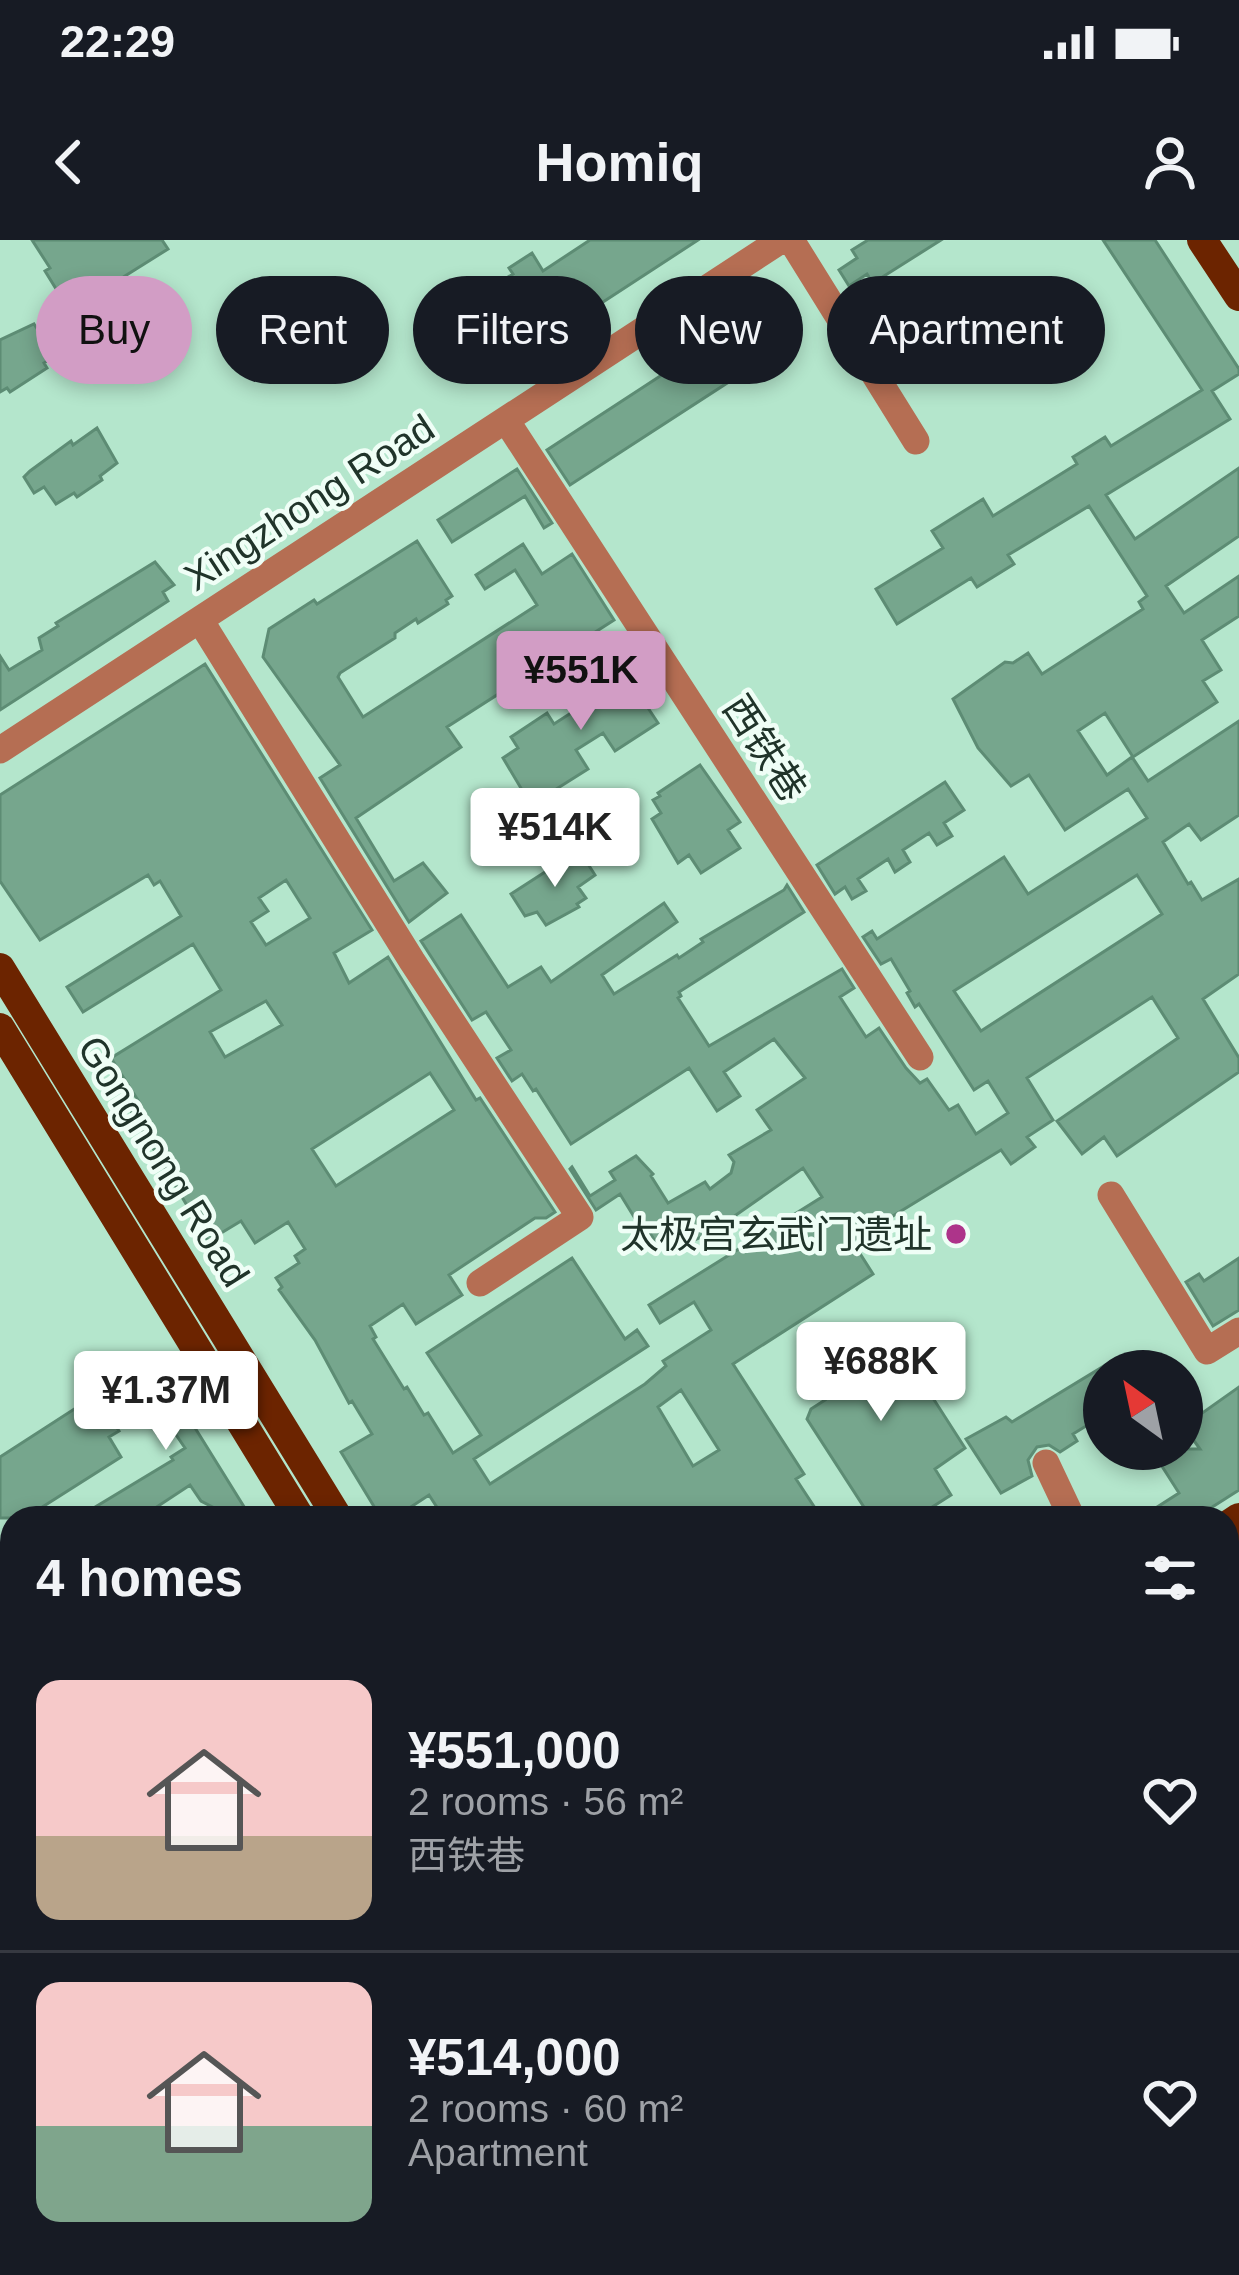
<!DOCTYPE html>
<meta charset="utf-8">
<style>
body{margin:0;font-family:Helvetica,"Noto Sans SC",sans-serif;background:#242831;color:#f1f3f6;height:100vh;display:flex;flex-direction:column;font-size:45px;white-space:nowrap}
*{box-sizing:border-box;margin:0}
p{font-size:39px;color:#9ea1a6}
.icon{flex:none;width:66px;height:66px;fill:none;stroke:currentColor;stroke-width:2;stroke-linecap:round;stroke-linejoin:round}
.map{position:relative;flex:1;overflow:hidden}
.details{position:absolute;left:0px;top:1266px;width:1239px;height:771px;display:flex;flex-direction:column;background:#171b24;border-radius:36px 36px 0 0;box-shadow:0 6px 18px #0003}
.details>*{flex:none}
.top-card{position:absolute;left:36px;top:36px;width:1167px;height:108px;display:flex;gap:24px}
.needle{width:78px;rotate:327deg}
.fabs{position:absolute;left:1083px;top:1110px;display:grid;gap:24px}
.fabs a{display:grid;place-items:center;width:120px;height:120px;border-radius:50%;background:#171b24;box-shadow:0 6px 18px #0003;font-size:60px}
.price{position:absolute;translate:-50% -102px;padding:0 27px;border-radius:12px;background:#fff;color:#222;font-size:39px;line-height:78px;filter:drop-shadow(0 3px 6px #0008)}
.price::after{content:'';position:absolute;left:50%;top:72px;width:36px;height:27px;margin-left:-18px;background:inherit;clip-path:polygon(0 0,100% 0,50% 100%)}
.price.on{background:#d29dc5;color:#111}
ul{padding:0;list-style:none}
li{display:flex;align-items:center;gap:36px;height:300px;padding:0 36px}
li+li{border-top:3px solid #363941}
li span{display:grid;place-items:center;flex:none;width:336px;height:240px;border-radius:24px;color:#555}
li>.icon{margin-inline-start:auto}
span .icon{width:144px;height:144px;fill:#fffc;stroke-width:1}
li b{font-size:51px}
h2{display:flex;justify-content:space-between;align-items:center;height:144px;padding:0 36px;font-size:51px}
.chip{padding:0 42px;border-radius:54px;background:#171b24;box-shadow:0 6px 18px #0003;font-size:42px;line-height:108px}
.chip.on{background:#d29dc5;color:#111}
.status{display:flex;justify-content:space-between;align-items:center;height:84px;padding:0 60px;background:#171b24;direction:ltr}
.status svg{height:33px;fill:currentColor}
header{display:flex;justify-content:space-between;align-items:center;height:156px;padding:0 36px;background:#171b24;font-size:54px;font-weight:700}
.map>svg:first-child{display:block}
.building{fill:#76a68d;stroke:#5d8c74;stroke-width:3;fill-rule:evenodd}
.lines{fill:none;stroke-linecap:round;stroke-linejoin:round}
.minor{stroke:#b56e53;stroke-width:27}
.major{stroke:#6c2400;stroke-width:30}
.poi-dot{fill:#ad348a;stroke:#effef6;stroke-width:4.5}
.labels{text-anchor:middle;stroke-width:9;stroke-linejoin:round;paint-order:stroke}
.street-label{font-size:39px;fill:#20342a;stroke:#effef6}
.poi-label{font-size:39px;fill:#20342a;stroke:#effef6;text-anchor:end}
</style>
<div class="status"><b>22:29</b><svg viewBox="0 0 49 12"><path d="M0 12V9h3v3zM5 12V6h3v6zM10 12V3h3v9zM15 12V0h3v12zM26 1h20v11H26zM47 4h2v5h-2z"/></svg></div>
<header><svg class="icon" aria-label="back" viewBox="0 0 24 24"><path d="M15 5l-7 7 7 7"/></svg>Homiq<svg class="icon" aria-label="person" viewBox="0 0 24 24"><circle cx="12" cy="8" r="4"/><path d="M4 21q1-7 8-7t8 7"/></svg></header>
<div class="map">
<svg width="1239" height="2035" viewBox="0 0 1239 2035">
<rect width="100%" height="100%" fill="#b4e6cc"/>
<path class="building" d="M32,0H162L168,9L74,68L62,49L58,52L45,31L50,28Z
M590,0H698L528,111L514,118L494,113L459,60L479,47L483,53L513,34L509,28L532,13L543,31Z
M868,0H941L873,43L867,34L849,46L839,30L857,18L852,10Z
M1103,0H1155L1239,129V134L1212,151L1230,179L1106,255L1135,299L1239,228V296L1166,346L1184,373L1239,336V376L1202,400L1221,430L1203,441L1217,462L1133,517L1105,473L1078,491L1107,535L1132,517L1148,541L1239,481V575L1201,600L1189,584L1163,602L1188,644L1191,642L1202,660L1239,639V734L1203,759L1239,818V832L1117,916L1104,897L1082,914L1057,881L1178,798L1152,757L1027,838L1053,880L1027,897L1035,907L1011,924L1001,910L852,1001L873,1034L733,1124L804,1234L796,1239L817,1271L806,1278H444L429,1255L394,1278H381L341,1212L372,1194L352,1161L349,1163L315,1100L279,1050L282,1047L276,1038L299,1023L295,1016L305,1009L288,982L255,1003L241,981L208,1001L131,871L141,865L111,818L221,750L193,704L83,772L67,747L181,676L160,641L154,645L148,635L40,700L0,641V555L205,424L372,690L334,713L349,743L388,717L476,860L480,858L555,972L546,978H535L449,1035L462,1055L416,1084L403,1064L370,1086L376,1097L373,1099L404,1149L407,1147L424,1175L428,1173L453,1213L481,1195L427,1113L572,1018L625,1099L637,1090L648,1106L474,1219L490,1244L645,1144L666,1126L663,1121L711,1090L694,1062L660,1083L649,1065L822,957L803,928L709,994L680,1006L676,1000L658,1006L648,990L644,993L620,954L596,970L570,929L572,927L590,956L615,940L610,932L636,916L653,934L651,936L668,963L705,942L710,949L731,933L734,922L729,915L771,890L757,870L805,838L774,799L724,832L740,856L717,871L689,828L571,904L536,849L533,851L522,834L512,841L497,818L511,810L486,772L472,780L421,701L461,675L508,747L541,727L551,742L664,663L677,682L602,735L614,754L677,715L679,718L703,702L701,699L784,650L787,645L804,672L679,752L681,756L678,758L709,806L842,729L854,748L840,757L866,797L879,788L906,828L920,843L927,839L949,870L958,865L976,894L1008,873L988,841L974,850L919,764L915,767L907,753L910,751L891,719L881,724L863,697L872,691L877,699L1004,617L1028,654L1147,578L1128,549L1065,590L1029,535L1011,546L978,508L953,459L1005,422L1013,423L1028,413L1042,434L1143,369L1139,362L1147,356L1089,266L1008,315L1014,324L977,347L971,338L897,384L876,349L943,308L932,291L983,259L993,276L1077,224L1073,217L1105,197L1111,206L1202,150ZM1137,635L1162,674L981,791L954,751ZM286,640L310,678L266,705L251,682L268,671L259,658ZM266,761L282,785L225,817L210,792ZM430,833L454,870L336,946L312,909ZM681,1150L719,1210L693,1226L658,1167Z
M791,60L800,77L784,87L792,101L570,245L547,210L769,65L773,71Z
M34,84L55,116L44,123L47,128L10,152L7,148L0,152V100Z
M97,188L117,223L100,236L102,240L77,257L74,253L56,264L44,247L34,253L24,237L30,231L71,201L73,205Z
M517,229L552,283L544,288L525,256L452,302L438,280Z
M417,301L452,356L446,360L448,364L418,383L416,379L395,393V398L340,433L338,437L363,477L537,365L515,330L485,349L476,335L523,304L542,334L572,314L614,380L447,487L461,507L356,578L394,641L423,623L447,653L409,682L320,538L340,525L263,417L269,389L314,360L317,364Z
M155,322L174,345L163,352L168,361L0,470V416L9,430L42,410L39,398L58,386L56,383Z
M617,428L625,439L640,429L648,440L659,456L646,465L658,483L615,511L603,493L576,510L588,529L531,565L503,518L518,508L511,497L547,473L554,484L588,462L581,452Z
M700,525L740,582L728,590L740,608L701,633L689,615L678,623L652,579L661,573L653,560L660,556L658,553Z
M945,542L964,570L944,583L952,596L937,605L929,593L903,610L910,622L895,632L888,619L858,639L866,651L852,659L845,647L835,654L817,625Z
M579,610L595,635L578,647L586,658L577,664L579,667L546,685L537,672L525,676L511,654Z
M1239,1018V1070L1213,1086L1186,1042L1199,1034L1204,1041Z
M886,1085L965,1208L935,1229L951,1255L915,1278H871L807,1179L811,1169L825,1160L799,1119L844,1090L853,1104Z
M139,1115L151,1134L159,1130L251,1278H234L201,1261L190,1245L140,1278H77L173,1220L171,1217L185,1208L170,1186L157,1194L124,1145L106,1156L97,1142Z
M1104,1126V1175L1073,1194L1077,1201L1060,1212L1049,1205L1037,1207L1028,1220L1032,1236L1001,1253L966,1199L1006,1177L1012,1182Z
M1239,1147V1250L1195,1278H1140L1179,1253L1151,1209H1200L1182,1184V1174L1195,1165L1201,1174Z
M96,1155L119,1191L109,1197L121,1217L25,1278H0V1217Z"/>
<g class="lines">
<path class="minor" d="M791,0L916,201
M506,180L920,817
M200,380L412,721L580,977L480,1043
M0,510L781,0
M1111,955L1207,1111L1239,1091
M1046,1223L1072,1278
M1227,1508L1239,1525L1227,1533
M1227,1837L1239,1856
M1227,1882L1239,1874
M832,2025L838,2035
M913,2025L919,2035
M999,2035L1014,2025"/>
<path class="major" d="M1202,0L1239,56
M0,728L338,1278
M0,788L300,1278
M1227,1286L1239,1278
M1227,1311L1239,1303
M752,2025L758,2035
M803,2025L809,2035
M64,2035L80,2025
M104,2035L120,2025"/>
</g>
<circle class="poi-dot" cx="956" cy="994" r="12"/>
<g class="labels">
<g class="street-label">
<text transform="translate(309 262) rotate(-33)" y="14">Xingzhong Road</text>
<text transform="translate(765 508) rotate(57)" y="14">西铁巷</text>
<text transform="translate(164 921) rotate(58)" y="14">Gongnong Road</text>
</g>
<g class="poi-label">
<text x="932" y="1008">太极宫玄武门遗址</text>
</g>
</g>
</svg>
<div class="fabs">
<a><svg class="needle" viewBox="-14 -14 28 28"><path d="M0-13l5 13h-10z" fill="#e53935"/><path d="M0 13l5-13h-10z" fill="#9ea1a6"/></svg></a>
</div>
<b class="price on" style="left:581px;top:493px">¥551K</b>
<b class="price" style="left:555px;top:650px">¥514K</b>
<b class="price" style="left:881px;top:1184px">¥688K</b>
<b class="price" style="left:166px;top:1213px">¥1.37M</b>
<div class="top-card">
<a class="chip on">Buy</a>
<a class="chip">Rent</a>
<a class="chip">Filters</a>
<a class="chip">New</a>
<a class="chip">Apartment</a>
</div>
<section class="details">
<h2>4 homes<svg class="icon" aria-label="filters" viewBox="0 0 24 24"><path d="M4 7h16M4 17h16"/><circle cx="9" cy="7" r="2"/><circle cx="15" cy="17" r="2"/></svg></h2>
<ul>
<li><span style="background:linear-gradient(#f6c9c9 65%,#b9a48a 0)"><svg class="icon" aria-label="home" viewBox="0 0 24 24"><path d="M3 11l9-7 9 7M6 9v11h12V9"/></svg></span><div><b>¥551,000</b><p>2 rooms · 56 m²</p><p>西铁巷</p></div><svg class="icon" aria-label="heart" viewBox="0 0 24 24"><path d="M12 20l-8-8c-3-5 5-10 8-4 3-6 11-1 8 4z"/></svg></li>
<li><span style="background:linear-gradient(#f6c9c9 60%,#7fa58c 0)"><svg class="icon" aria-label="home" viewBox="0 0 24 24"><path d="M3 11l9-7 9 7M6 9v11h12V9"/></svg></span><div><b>¥514,000</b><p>2 rooms · 60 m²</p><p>Apartment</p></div><svg class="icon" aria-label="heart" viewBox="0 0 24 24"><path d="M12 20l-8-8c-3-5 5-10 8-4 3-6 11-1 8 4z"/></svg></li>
</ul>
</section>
</div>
